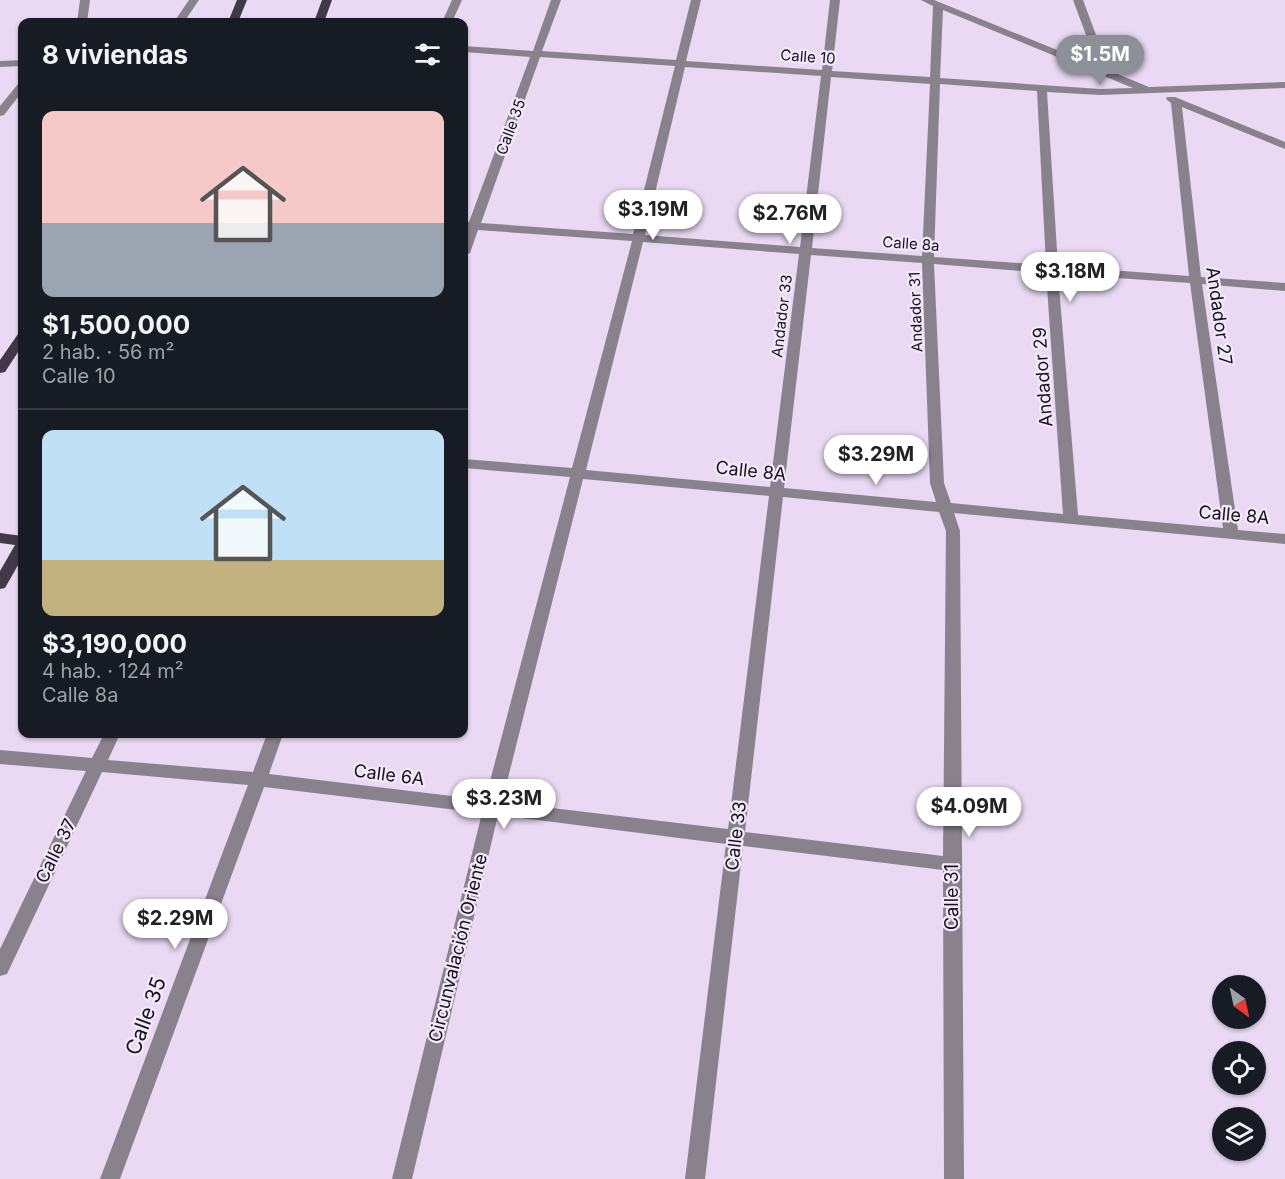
<!DOCTYPE html>
<html lang="es">
<meta charset="utf-8">
<style>
body{margin:0;font-family:Inter,sans-serif;background:#20242c;color:#f1f3f6;height:100vh;display:flex;flex-direction:column;font-size:22px;white-space:nowrap}
*{box-sizing:border-box;margin:0}
p{font-size:20px;color:#9ea1a6}
.icon{flex:none;width:33px;height:33px;fill:none;stroke:currentColor;stroke-width:2;stroke-linecap:round;stroke-linejoin:round}
.map{position:relative;flex:1;overflow:hidden}
.sheet{position:absolute;left:18px;top:18px;width:450px;height:720px;display:flex;flex-direction:column;background:#171b24;border-radius:12px;box-shadow:0 2px 4px #0004}
.sheet>*{flex:none}
.needle{width:39px;rotate:147deg}
.buttons{position:absolute;left:1212px;top:975px;display:grid;gap:12px}
.buttons a{display:grid;place-items:center;width:54px;height:54px;border-radius:50%;background:#171b24;box-shadow:0 2px 4px #0004;font-size:30px}
.price{position:absolute;translate:-50% -51px;padding:0 14px;border-radius:21px;background:#fff;color:#222;font-size:20px;line-height:39px;filter:drop-shadow(0 2px 3px #0008)}
.price::after{content:'';position:absolute;left:50%;top:36px;width:18px;height:14px;margin-left:-9px;background:inherit;clip-path:polygon(0 0,100% 0,50% 100%)}
.price.active{background:#8c9099;color:#fff}
ul{padding:0;list-style:none}
li{display:grid;align-content:center;gap:12px;height:318px;padding:0 24px}
li+li{border-top:2px solid #363941}
li span{display:grid;place-items:center;height:186px;border-radius:12px;color:#555}
li>.icon{margin-inline-start:auto}
span .icon{width:108px;height:108px;fill:#fffc;stroke-width:1}
li b{font-size:26px}
h2{display:flex;justify-content:space-between;align-items:center;height:72px;padding:0 24px;font-size:26px}
.map>svg:first-child{display:block}
.lines{fill:none;stroke-linecap:round;stroke-linejoin:round}
.minor{fill:#89828d;fill-rule:evenodd}
.major{fill:#423849;fill-rule:evenodd}
.labels{text-anchor:middle;stroke-width:4.5;stroke-linejoin:round;paint-order:stroke}
.far-street-label{font-size:15px;fill:#17121a;stroke:#f4e8fd}
.street-label{font-size:18px;fill:#17121a;stroke:#f4e8fd}
.near-street-label{font-size:21px;fill:#17121a;stroke:#f4e8fd}
</style>
<div class="map">
<svg width="1285" height="1179" viewBox="0 0 1285 1179">
<rect width="100%" height="100%" fill="#e9d9f3"/>
<g class="lines">
<path class="minor" d="M80,0H90L87,22H77Z
M189,0H199L184,22H174Z
M452,0H462L452,22H442Z
M551,0H561L542,51L676,60L691,0H701L686,61L822,70L830,0H840L832,71L930,77L933,6L921,0H934L1089,63L1092,51L1073,0H1083L1102,51L1098,66L1149,87L1285,82V88L1100,95L1047,92L1058,266L1189,276L1171,103L1166,99L1167,97H1175L1285,142V149L1182,107L1201,277L1285,283V291L1202,284L1238,530L1285,534V544L954,513L960,531L964,1179H944L943,870L743,846L705,1179H685L726,844L498,815L412,1179H392L482,813L264,787L120,1179H100L248,785L102,772L7,974L0,976V949L86,771L0,764V750L92,758L104,734H120L108,760L253,772L267,734H283L269,774L485,800L570,477L464,468V459L572,468L632,241L478,230L470,253L464,256V238L467,229L464,228V222H469L530,57L464,52V46L533,51ZM943,10L1133,88L1100,89L940,78ZM540,57L675,66L633,234L481,223ZM685,67L821,76L800,247L645,235ZM831,77L930,84L922,256L812,248ZM940,84L1037,91L1046,265L934,257ZM643,242L799,254L770,487L586,470ZM811,255L922,263L930,483L936,502L784,488ZM934,264L1046,273L1063,514L951,503L944,483ZM1058,274L1190,283L1223,528L1078,515ZM583,479L769,496L728,829L502,802ZM783,497L939,512L946,531L943,856L745,832Z
M22,60V66L0,67V61Z
M22,83V92L4,115L0,116V106L18,84Z"/>
<path class="major" d="M237,0H247L238,22H228Z
M322,0H332L324,22H314Z
M22,333V346L5,372L0,373V360L18,334Z
M0,533L22,536V558L5,588L0,589V571L15,545L0,543Z"/>
</g>
<g class="labels">
<g class="far-street-label">
<text transform="translate(808 57) rotate(4)" y="5">Calle 10</text>
<text transform="translate(511 127) rotate(-70)" y="5">Calle 35</text>
<text transform="translate(911 244) rotate(4)" y="5">Calle 8a</text>
<text transform="translate(916 312) rotate(-92)" y="5">Andador 31</text>
<text transform="translate(782 316) rotate(-83)" y="5">Andador 33</text>
</g>
<g class="street-label">
<text transform="translate(1219 316) rotate(82)" y="6">Andador 27</text>
<text transform="translate(1043 377) rotate(-94)" y="6">Andador 29</text>
<text transform="translate(751 471) rotate(6)" y="6">Calle 8A</text>
<text transform="translate(1234 515) rotate(5)" y="6">Calle 8A</text>
<text transform="translate(389 775) rotate(7)" y="6">Calle 6A</text>
<text transform="translate(736 836) rotate(-83)" y="6">Calle 33</text>
<text transform="translate(56 851) rotate(-64)" y="6">Calle 37</text>
<text transform="translate(952 897) rotate(-90)" y="6">Calle 31</text>
<text transform="translate(458 948) rotate(-76)" y="6">Circunvalación Oriente</text>
</g>
<g class="near-street-label">
<text transform="translate(146 1016) rotate(-70)" y="7">Calle 35</text>
</g>
</g>
</svg>
<div class="buttons">
<a><svg class="needle" viewBox="-14 -14 28 28"><path d="M0-13l5 13h-10z" fill="#e53935"/><path d="M0 13l5-13h-10z" fill="#9ea1a6"/></svg></a>
<a><svg class="icon" aria-label="locate" viewBox="0 0 24 24"><circle cx="12" cy="12" r="6"/><path d="M12 2v4M12 18v4M2 12h4M18 12h4"/></svg></a>
<a><svg class="icon" aria-label="layers" viewBox="0 0 24 24"><path d="M12 4l9 5-9 5-9-5zM3 14l9 5 9-5"/></svg></a>
</div>
<b class="price active" style="left:1100px;top:86px">$1.5M</b>
<b class="price" style="left:653px;top:241px">$3.19M</b>
<b class="price" style="left:790px;top:245px">$2.76M</b>
<b class="price" style="left:1070px;top:303px">$3.18M</b>
<b class="price" style="left:876px;top:486px">$3.29M</b>
<b class="price" style="left:504px;top:830px">$3.23M</b>
<b class="price" style="left:969px;top:838px">$4.09M</b>
<b class="price" style="left:175px;top:950px">$2.29M</b>
<section class="sheet">
<h2>8 viviendas<svg class="icon" aria-label="filters" viewBox="0 0 24 24"><path d="M4 7h16M4 17h16"/><circle cx="9" cy="7" r="2"/><circle cx="15" cy="17" r="2"/></svg></h2>
<ul>
<li><span style="background:linear-gradient(#f6c9c9 60%,#9aa5b1 0)"><svg class="icon" aria-label="home" viewBox="0 0 24 24"><path d="M3 11l9-7 9 7M6 9v11h12V9"/></svg></span><div><b>$1,500,000</b><p>2 hab. · 56 m²</p><p>Calle 10</p></div></li>
<li><span style="background:linear-gradient(#bfe0f5 70%,#c2b280 0)"><svg class="icon" aria-label="home" viewBox="0 0 24 24"><path d="M3 11l9-7 9 7M6 9v11h12V9"/></svg></span><div><b>$3,190,000</b><p>4 hab. · 124 m²</p><p>Calle 8a</p></div></li>
</ul>
</section>
</div>
